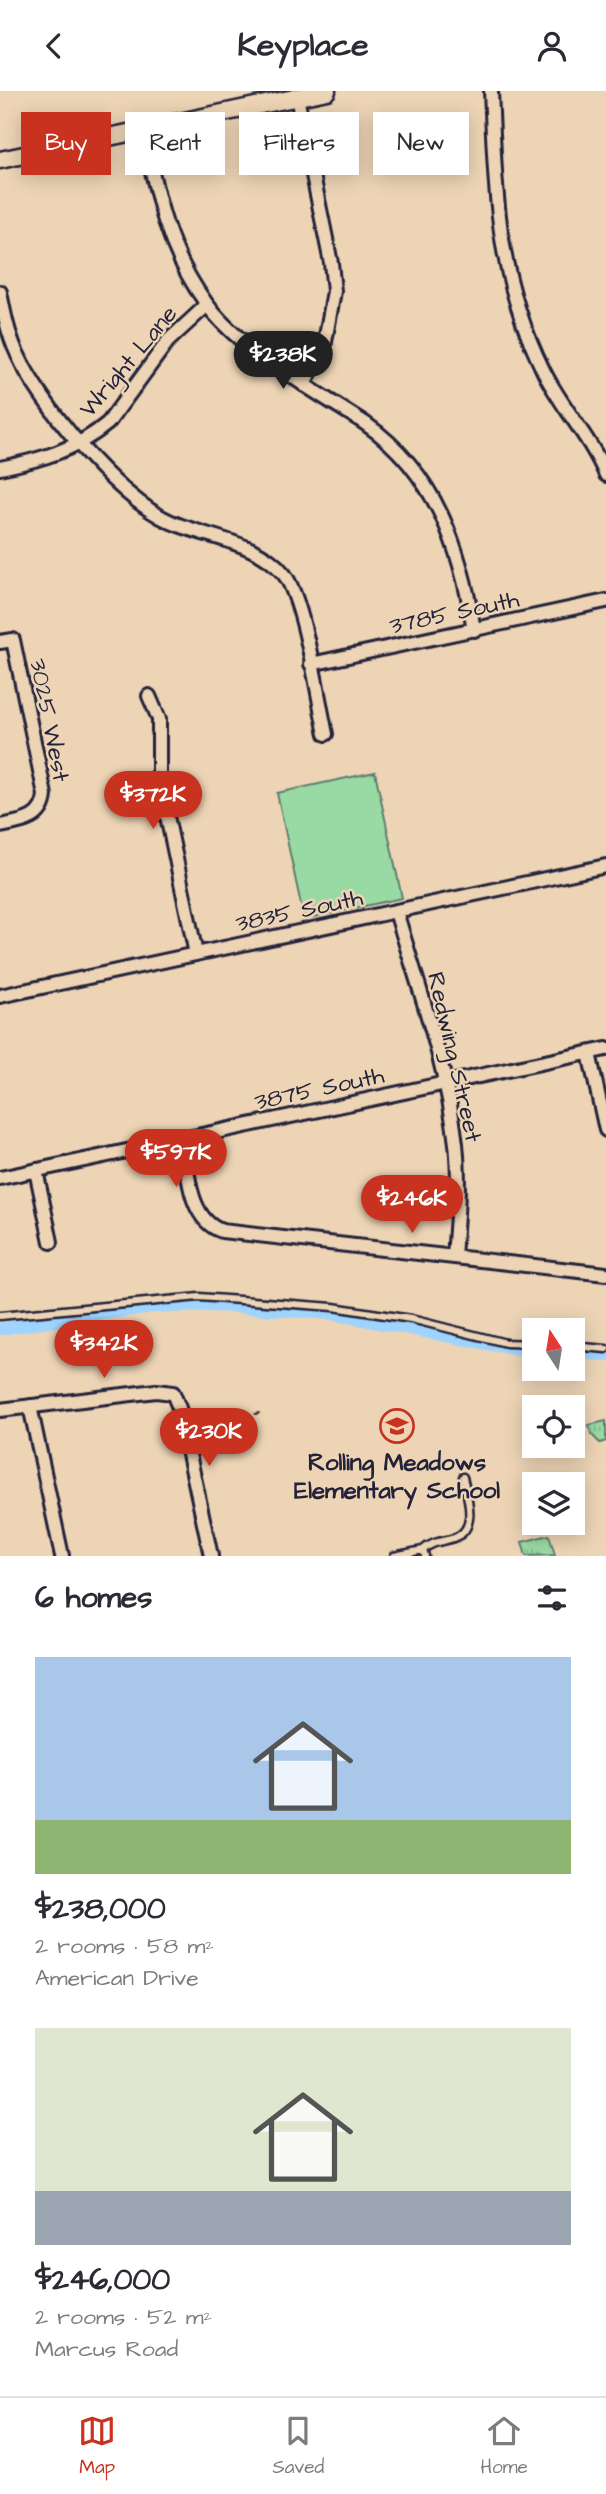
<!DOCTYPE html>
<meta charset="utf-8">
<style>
body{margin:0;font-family:"Architects Daughter",sans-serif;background:#f2f2f3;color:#2b2b33;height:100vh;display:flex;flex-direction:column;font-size:26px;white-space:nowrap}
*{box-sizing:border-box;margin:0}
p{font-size:23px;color:#7c7c81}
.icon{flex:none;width:38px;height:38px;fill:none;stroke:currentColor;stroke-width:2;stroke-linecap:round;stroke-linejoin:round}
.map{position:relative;height:1465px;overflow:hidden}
.drawer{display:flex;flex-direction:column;background:#fff;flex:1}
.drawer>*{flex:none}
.top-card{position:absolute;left:21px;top:21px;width:565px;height:63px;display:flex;gap:14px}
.needle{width:46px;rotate:348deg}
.fabs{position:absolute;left:522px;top:1227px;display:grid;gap:14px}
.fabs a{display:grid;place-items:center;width:63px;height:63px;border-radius:0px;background:#fff;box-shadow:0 4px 18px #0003;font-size:35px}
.price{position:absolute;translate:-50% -60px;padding:0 16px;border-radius:24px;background:#c8321e;color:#fff;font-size:23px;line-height:46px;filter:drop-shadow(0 2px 4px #0008)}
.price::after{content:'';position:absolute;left:50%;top:42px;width:21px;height:16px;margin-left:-10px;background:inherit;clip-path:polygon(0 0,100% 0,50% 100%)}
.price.current{background:#222;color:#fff}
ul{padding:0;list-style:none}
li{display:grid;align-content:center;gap:14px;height:371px;padding:0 35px}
li span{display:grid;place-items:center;height:217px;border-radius:0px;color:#555}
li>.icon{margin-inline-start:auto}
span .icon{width:126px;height:126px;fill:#fffc;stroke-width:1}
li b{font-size:30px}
h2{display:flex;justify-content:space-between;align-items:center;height:84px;padding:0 35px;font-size:30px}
.chip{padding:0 24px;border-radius:0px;background:#fff;box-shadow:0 4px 18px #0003;font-size:24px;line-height:63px}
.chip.current{background:#c8321e;color:#fff}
header{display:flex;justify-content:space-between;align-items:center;height:91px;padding:0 35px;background:#fff;font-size:32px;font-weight:700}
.tabs{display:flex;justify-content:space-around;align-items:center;height:98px;border-top:2px solid #e1e1e2;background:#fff;font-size:19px;color:#7c7c81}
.tabs a{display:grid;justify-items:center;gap:4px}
.tabs .current{color:#c8321e}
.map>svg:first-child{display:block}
.green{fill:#99daa4;stroke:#5e7e70;stroke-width:2}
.park{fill:url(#park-tufts);stroke:#5e7e70;stroke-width:2}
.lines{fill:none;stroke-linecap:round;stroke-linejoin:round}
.canal{stroke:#9ed4fd;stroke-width:12}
.lane-casing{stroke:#22223b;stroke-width:11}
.street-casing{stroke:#22223b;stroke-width:18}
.secondary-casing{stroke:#22223b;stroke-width:21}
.path{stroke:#22223b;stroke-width:2;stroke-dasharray:5 5;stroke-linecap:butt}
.lane{stroke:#edd4b5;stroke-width:6}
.street{stroke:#edd4b5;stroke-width:12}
.secondary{stroke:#edd4b5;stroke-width:16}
.labels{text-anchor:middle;stroke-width:5;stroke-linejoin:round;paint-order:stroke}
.street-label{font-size:24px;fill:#22223b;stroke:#edd4b5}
.poi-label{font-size:24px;font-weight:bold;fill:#22223b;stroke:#edd4b5}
</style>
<header><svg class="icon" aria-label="back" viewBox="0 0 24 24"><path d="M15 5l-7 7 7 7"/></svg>Keyplace<svg class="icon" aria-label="person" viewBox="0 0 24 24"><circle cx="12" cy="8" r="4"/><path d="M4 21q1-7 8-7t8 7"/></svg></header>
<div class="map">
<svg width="606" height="1465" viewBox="0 0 606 1465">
<defs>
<pattern id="park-tufts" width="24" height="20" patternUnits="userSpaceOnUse" patternTransform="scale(1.75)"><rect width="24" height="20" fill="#99daa4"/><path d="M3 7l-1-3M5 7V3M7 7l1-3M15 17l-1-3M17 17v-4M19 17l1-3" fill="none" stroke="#84bb8e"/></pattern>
</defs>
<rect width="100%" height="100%" fill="#edd4b5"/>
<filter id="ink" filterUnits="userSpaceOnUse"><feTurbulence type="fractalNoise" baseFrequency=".0143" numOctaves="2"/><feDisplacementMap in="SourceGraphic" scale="14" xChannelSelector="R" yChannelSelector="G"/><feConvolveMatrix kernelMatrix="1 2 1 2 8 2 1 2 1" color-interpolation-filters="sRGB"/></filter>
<g filter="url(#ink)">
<path class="green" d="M375,681L402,807L304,828L277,702Z"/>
<path class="park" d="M606,1330V1350L600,1352L591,1343L589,1334Z
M549,1444L555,1464L526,1465L522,1451Z"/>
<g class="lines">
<path class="canal" d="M0,1238L151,1216L223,1215L332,1223L534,1262
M572,1262L606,1264"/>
<g class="lane-casing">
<path id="lane" d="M0,1225L199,1206L333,1216L411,1228L506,1252L534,1253
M572,1255L606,1258
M423,1459C433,1450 442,1451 454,1447C479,1438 467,1405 463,1386
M394,1465L423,1459L425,1465"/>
</g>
<g class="street-casing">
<path id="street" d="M491,0C496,104 496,183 543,279C561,316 590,346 606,384
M297,6L331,172L334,200L325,251L304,294
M143,39C156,102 167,159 206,212C228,243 259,263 290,284C315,302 341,316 366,333C436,382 461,458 474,539
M0,201C4,222 8,243 17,262C40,314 118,407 169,430C206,447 258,450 284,483C304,509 318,607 326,643
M0,377C40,369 76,359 108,332L168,250L207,214
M0,551L13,549L45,704C43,729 21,731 0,735
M311,573L606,510
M149,605L159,628V687L196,863
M396,820C418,896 447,974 456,1053C460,1091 457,1128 454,1165
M0,905L606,775
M589,962L606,1039
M182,1048C188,1078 188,1129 222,1140L606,1183
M36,1079L51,1151
M0,1087L606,958
M30,1315L62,1465
M0,1319L156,1300L173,1302L179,1317L211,1465"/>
</g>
<g class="secondary-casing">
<path id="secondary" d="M0,69L327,0"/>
</g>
<path class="path" d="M196,1335L260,1322"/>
<use href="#lane" class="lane"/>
<use href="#street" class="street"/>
<use href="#secondary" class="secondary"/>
</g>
</g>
<defs>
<g id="school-ring" transform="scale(1.75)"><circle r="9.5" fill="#edd4b5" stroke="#c8321e" stroke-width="1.5"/><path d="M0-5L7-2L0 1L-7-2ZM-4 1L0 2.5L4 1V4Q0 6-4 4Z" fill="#c8321e"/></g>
</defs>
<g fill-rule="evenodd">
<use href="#school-ring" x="397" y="1335"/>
</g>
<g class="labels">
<g class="street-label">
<text transform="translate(128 270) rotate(-50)" y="8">Wright Lane</text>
<text transform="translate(454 521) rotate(-12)" y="8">3785 South</text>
<text transform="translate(50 629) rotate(79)" y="8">3025 West</text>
<text transform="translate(299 819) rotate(-12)" y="8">3835 South</text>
<text transform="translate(455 966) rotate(77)" y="8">Redwing Street</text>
<text transform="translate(319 997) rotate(-12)" y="8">3875 South</text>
</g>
<g class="poi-label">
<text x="397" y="1379">Rolling Meadows<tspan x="397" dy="28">Elementary School</tspan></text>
</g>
</g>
</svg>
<div class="fabs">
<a><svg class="needle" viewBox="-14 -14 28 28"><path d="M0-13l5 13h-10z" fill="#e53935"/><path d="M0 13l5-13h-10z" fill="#7c7c81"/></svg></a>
<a><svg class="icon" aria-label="locate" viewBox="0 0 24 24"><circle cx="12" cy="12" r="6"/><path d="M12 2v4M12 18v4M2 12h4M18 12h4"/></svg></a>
<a><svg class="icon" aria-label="layers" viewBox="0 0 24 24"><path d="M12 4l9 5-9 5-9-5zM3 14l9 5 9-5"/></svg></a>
</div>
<b class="price current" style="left:283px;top:300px">$238K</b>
<b class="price" style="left:153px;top:740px">$372K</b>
<b class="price" style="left:176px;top:1098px">$597K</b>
<b class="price" style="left:412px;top:1144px">$246K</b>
<b class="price" style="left:104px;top:1289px">$342K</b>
<b class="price" style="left:209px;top:1377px">$230K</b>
<div class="top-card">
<a class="chip current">Buy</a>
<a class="chip">Rent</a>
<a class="chip">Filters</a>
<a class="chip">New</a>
</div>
</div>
<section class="drawer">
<h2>6 homes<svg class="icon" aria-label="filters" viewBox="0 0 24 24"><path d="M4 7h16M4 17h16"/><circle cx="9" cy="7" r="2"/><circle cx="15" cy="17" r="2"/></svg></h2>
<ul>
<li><span style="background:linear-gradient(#a9c7e8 75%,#8fb573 0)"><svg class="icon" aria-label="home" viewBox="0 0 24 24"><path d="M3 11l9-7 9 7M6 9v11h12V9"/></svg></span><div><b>$238,000</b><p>2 rooms · 58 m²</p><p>American Drive</p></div></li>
<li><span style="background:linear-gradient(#dfe7d0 75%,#9aa5b1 0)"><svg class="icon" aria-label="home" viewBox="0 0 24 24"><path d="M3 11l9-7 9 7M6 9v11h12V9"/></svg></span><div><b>$246,000</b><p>2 rooms · 52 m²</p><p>Marcus Road</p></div></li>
</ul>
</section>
<nav class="tabs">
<a class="current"><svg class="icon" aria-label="map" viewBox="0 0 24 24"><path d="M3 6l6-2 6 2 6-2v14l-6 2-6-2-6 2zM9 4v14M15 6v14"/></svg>Map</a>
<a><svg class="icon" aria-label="saved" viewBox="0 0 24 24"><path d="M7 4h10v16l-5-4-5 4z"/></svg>Saved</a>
<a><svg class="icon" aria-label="home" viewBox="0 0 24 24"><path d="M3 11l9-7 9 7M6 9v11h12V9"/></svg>Home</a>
</nav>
